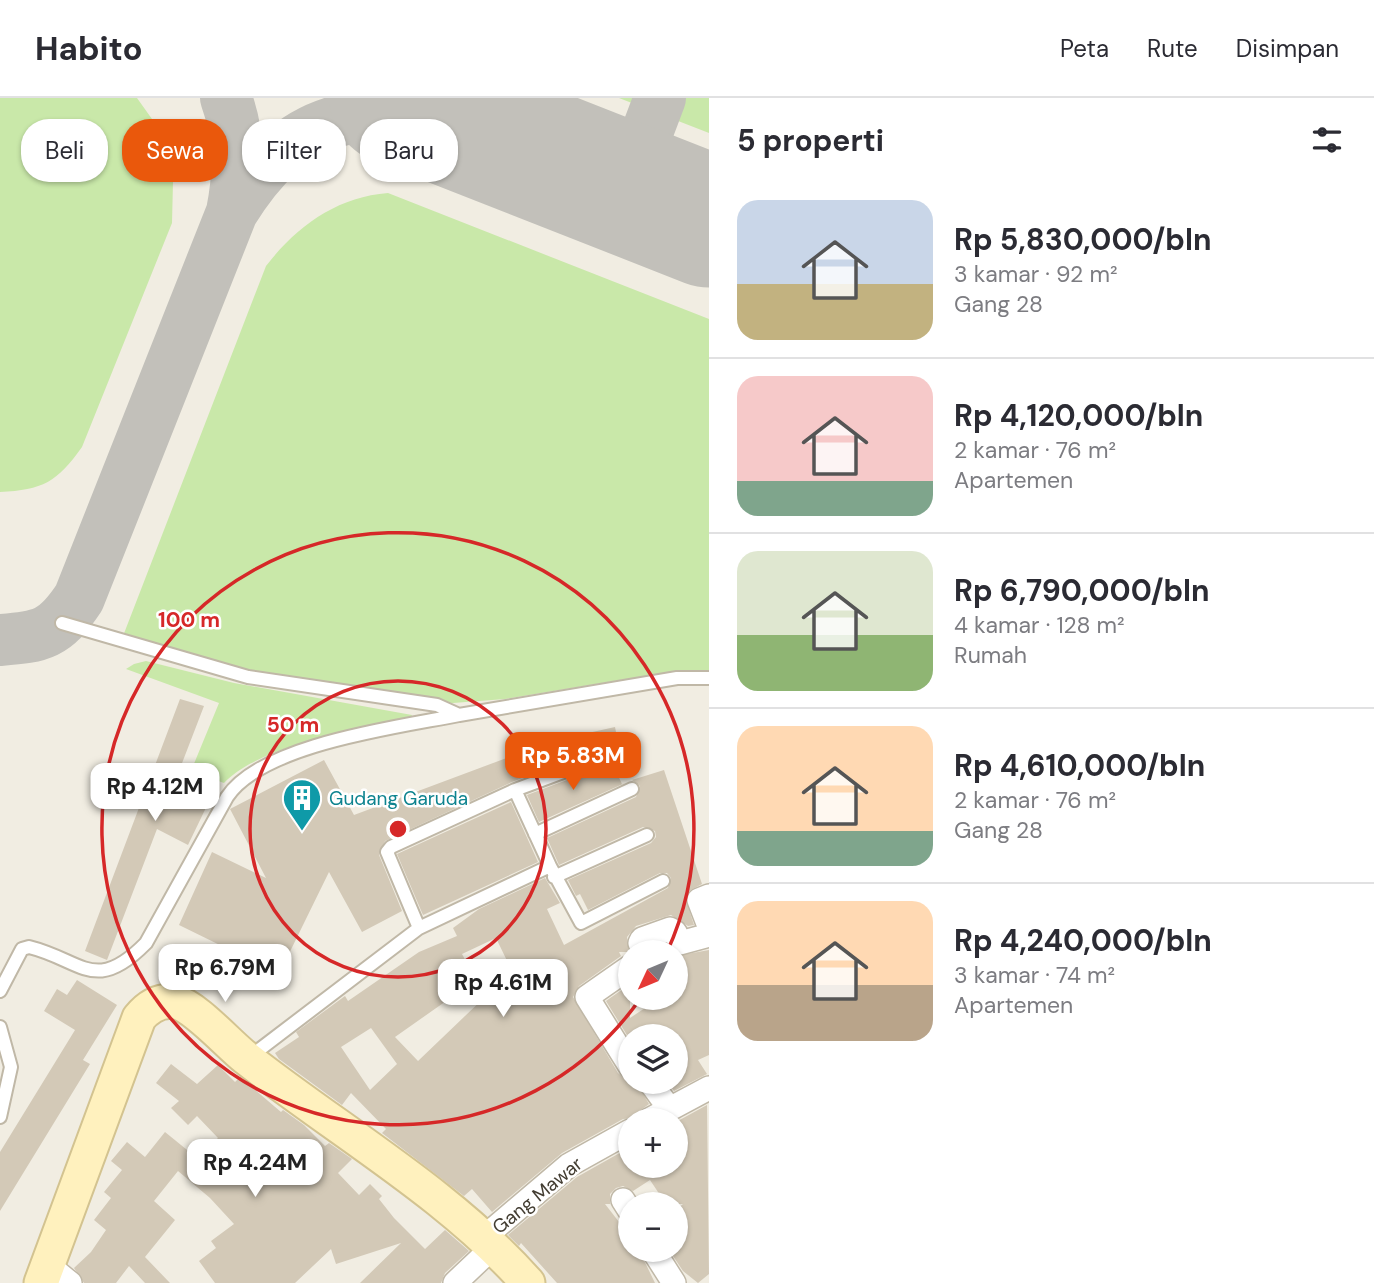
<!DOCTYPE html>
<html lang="id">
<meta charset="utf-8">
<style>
body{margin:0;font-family:"DM Sans",sans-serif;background:#f2f2f3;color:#2b2b33;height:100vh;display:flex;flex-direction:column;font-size:26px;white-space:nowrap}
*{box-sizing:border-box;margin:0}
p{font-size:23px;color:#7c7c81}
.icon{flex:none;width:38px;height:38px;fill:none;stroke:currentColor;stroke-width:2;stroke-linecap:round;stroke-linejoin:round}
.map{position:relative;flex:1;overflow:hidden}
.panel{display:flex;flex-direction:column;background:#fff;width:665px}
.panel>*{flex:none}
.guide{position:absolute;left:21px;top:21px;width:583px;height:63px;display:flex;gap:14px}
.needle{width:46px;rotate:226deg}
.controls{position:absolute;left:618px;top:842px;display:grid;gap:14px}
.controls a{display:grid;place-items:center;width:70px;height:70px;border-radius:50%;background:#fff;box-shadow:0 2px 5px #0004;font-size:35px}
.price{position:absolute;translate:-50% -60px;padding:0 16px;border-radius:14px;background:#fff;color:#222;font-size:23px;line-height:46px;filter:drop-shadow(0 2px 4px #0008)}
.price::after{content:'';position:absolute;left:50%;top:42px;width:21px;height:16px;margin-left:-10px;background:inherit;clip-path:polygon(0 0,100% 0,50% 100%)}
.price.active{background:#ea580c;color:#fff}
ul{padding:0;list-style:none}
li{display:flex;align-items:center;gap:21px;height:175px;padding:0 28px}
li+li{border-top:2px solid #e1e1e2}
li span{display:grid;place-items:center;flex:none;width:196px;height:140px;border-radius:21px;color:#555}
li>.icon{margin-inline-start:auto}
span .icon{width:84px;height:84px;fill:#fffc;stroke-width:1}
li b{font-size:30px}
h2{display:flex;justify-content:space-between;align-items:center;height:84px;padding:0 28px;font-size:30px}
.pill{padding:0 24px;border-radius:28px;background:#fff;box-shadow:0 2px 5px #0004;font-size:24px;line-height:63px}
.pill.active{background:#ea580c;color:#fff}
header{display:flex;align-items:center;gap:42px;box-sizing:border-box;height:98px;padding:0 35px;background:#fff;border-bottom:2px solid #e1e1e2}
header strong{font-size:33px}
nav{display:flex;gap:38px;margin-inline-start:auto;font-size:24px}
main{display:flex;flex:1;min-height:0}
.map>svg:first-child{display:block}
.green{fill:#c9e8a9}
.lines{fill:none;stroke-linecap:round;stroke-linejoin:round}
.taxiway{stroke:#c2c0ba;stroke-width:52}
.runway{stroke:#c2c0ba;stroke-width:133}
.building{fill:#d3c9b7;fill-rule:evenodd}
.lane-casing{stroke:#c0b8a7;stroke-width:16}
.street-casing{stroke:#c0b8a7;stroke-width:26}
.secondary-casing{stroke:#d3c390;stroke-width:37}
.lane{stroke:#fff;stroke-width:12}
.street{stroke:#fff;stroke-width:23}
.secondary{stroke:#fff1be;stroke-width:33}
.ring{fill:none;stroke:#d62828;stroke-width:3.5}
.labels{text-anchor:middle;stroke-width:5;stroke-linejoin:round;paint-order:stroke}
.culture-label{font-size:19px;fill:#0d838f;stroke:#fff;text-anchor:start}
.street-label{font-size:19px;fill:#433d32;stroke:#fff}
.centre{fill:#d62828;stroke:#fff;stroke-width:3.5}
.ring-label{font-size:21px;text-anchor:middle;font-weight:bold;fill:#d62828;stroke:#fff;stroke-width:5;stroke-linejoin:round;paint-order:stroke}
</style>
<header>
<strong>Habito</strong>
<nav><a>Peta</a><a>Rute</a><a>Disimpan</a></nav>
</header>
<main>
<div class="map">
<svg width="709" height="1185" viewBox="0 0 709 1185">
<rect width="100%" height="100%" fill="#f1ede2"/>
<path class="green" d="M0,0H137L152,21L169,55L173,84L172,125L82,349C57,384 43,392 0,394Z
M619,0H709V35Z
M388,95L709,221V572L669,574L505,601L440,606L245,572L123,538L266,168C297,128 337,99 388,95Z
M146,563L234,585L412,617L410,622C358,632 261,646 224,685L191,673L219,605L126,571L134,566Z"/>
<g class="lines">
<path class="taxiway" d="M226,0C240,39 240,73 232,114C294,14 356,6 465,27
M626,90L660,0
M0,542C42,539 55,536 79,500L232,114"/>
<path class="runway" d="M396,0L709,123"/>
</g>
<path class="building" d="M180,601L204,608L179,673L215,691L188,747L157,731L107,862L85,853Z
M615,629L618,644L512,684L385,743L379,757L402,813L362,834L329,774L279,876L179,827L212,754L266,780L230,711L324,662L354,717L552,643Z
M612,665L622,686L625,685L539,724L527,697Z
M664,672L702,786L689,793L685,799L694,827L688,828L671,817L636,828L627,839L629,854H619L621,858L579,888L573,899L618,975L630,984H636L649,1006L638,1014L635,1020L623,1021L562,1055L492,1114L472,1091L464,1098L382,1035L386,1031L351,995L342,1007L279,961L275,955L299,939L296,934L345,898L348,903L419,854L457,838L453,830L479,811L545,780L560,805L547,811L564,847L668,790L671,780L667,775H660L588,812L580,796L576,798L568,782L651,745L656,739L655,733L643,729L559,767L547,740L636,699L640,688L632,682ZM496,840L512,873L418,963L395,939L476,882L462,856ZM371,930L397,966L370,992L341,949Z
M511,704L538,764L423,817L397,756Z
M709,852V957L698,962L707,976L674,993L667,984H676V938H630V942L606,903L630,886V920L660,900H676V858Z
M77,882L117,907L83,962L90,966L0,1113V1054L75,932L44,913L57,891L67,897Z
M171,966L197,986L218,967L235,984L240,979L281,1014L283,1012L304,1027L325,1048L329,1045L352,1061L338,1075L359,1097L370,1086L382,1098L379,1101L394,1120L425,1151L445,1132L469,1153L445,1175L441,1185H360L401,1145L336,1166L331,1151L295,1185H215L199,1163L216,1150L211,1143L234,1126L210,1100L178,1073L154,1103L175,1122L145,1159L170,1185H145L129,1168L116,1185H84L74,1170L91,1154L106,1132L94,1122L111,1100L104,1094L122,1072L111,1063L127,1044L145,1059L165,1034L197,1060L218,1040L197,1018L188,1027L171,1010L179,1003L156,985Z
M707,1007L709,1176L698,1185L683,1173L669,1152H676V1112L683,1106H666L650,1082L633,1093L623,1088L616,1090L610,1096V1106H605L630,1138V1152H639L655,1185H557L521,1145L519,1148L508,1137L577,1079L625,1052L630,1059V1068H676V1024Z"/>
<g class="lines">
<g class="lane-casing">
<path id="lane" d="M62,525L248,579L437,607L459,617L677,580H709
M515,692L625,651
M535,736L632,691
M554,779L647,737
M419,830L387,754L391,749L515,692L550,768
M0,893L22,851L29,849C82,862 95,897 146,845L227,699C262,646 399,629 459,617
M0,929L11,969L0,1019
M247,961L419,830L550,768L581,825L663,783"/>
</g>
<g class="street-casing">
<path id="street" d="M709,798L699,802L709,828
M644,854L640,845L642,841L670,831L675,834L680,845L709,837
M630,869L587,899L630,968
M650,984L669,1010
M649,1022L709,990
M623,1102L630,1113
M482,1141L569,1067L630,1033
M653,1152L674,1185
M48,1167L70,1185
M455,1185L493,1149"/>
</g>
<g class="secondary-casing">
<path id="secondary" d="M41,1185L139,920C148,909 160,901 176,904C196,909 228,946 246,960C340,1034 448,1095 528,1185"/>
</g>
<use href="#lane" class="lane"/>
<use href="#street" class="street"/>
<use href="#secondary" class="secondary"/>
</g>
<g class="ring">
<circle cx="398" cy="731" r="148"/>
<path d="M640 901A296 296 0 1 1 667 854"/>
</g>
<defs>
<g id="building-pin" transform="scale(2.0125)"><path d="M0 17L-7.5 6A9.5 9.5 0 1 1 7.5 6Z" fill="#0f9aa8" stroke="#fff"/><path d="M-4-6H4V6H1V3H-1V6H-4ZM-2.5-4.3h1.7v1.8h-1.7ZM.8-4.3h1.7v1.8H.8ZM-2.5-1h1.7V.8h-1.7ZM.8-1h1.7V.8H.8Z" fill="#fff"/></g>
</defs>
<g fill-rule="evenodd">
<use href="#building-pin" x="302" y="700"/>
</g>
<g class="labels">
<g class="culture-label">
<text x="329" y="707">Gudang Garuda</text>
</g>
<g class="street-label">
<text transform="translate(537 1097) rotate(-39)" y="7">Gang Mawar</text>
</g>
</g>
<circle cx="398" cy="731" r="10" class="centre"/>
<g class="ring-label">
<text x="189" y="529">100 m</text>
<text x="293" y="634">50 m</text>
</g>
</svg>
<div class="controls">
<a><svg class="needle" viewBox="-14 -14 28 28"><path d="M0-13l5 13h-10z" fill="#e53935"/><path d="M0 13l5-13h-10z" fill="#7c7c81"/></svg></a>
<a><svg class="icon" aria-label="layers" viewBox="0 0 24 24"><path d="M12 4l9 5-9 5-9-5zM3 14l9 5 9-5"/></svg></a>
<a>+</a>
<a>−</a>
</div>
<b class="price active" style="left:573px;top:694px">Rp 5.83M</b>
<b class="price" style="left:155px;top:725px">Rp 4.12M</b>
<b class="price" style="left:225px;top:906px">Rp 6.79M</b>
<b class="price" style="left:503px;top:921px">Rp 4.61M</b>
<b class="price" style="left:255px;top:1101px">Rp 4.24M</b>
<div class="guide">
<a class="pill">Beli</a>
<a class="pill active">Sewa</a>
<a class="pill">Filter</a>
<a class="pill">Baru</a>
</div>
</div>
<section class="panel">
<h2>5 properti<svg class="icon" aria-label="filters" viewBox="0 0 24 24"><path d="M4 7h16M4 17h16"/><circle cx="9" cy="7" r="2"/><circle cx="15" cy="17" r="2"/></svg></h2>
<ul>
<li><span style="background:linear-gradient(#c9d6e8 60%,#c2b280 0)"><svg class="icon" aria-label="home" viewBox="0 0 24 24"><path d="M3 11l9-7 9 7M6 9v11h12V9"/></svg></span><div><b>Rp 5,830,000/bln</b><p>3 kamar · 92 m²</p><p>Gang 28</p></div></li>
<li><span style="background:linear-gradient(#f6c9c9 75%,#7fa58c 0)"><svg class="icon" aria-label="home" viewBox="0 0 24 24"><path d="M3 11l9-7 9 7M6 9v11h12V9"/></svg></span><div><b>Rp 4,120,000/bln</b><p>2 kamar · 76 m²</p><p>Apartemen</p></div></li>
<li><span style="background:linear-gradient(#dfe7d0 60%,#8fb573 0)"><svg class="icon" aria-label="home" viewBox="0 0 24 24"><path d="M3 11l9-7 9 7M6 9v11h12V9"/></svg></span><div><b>Rp 6,790,000/bln</b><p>4 kamar · 128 m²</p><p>Rumah</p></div></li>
<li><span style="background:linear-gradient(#ffd9b3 75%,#7fa58c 0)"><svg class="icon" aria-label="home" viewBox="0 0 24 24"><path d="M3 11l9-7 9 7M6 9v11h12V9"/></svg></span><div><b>Rp 4,610,000/bln</b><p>2 kamar · 76 m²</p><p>Gang 28</p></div></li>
<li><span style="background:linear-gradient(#ffd9b3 60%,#b9a48a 0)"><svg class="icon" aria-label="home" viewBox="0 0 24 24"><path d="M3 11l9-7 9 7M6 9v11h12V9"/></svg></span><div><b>Rp 4,240,000/bln</b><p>3 kamar · 74 m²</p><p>Apartemen</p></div></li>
</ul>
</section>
</main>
